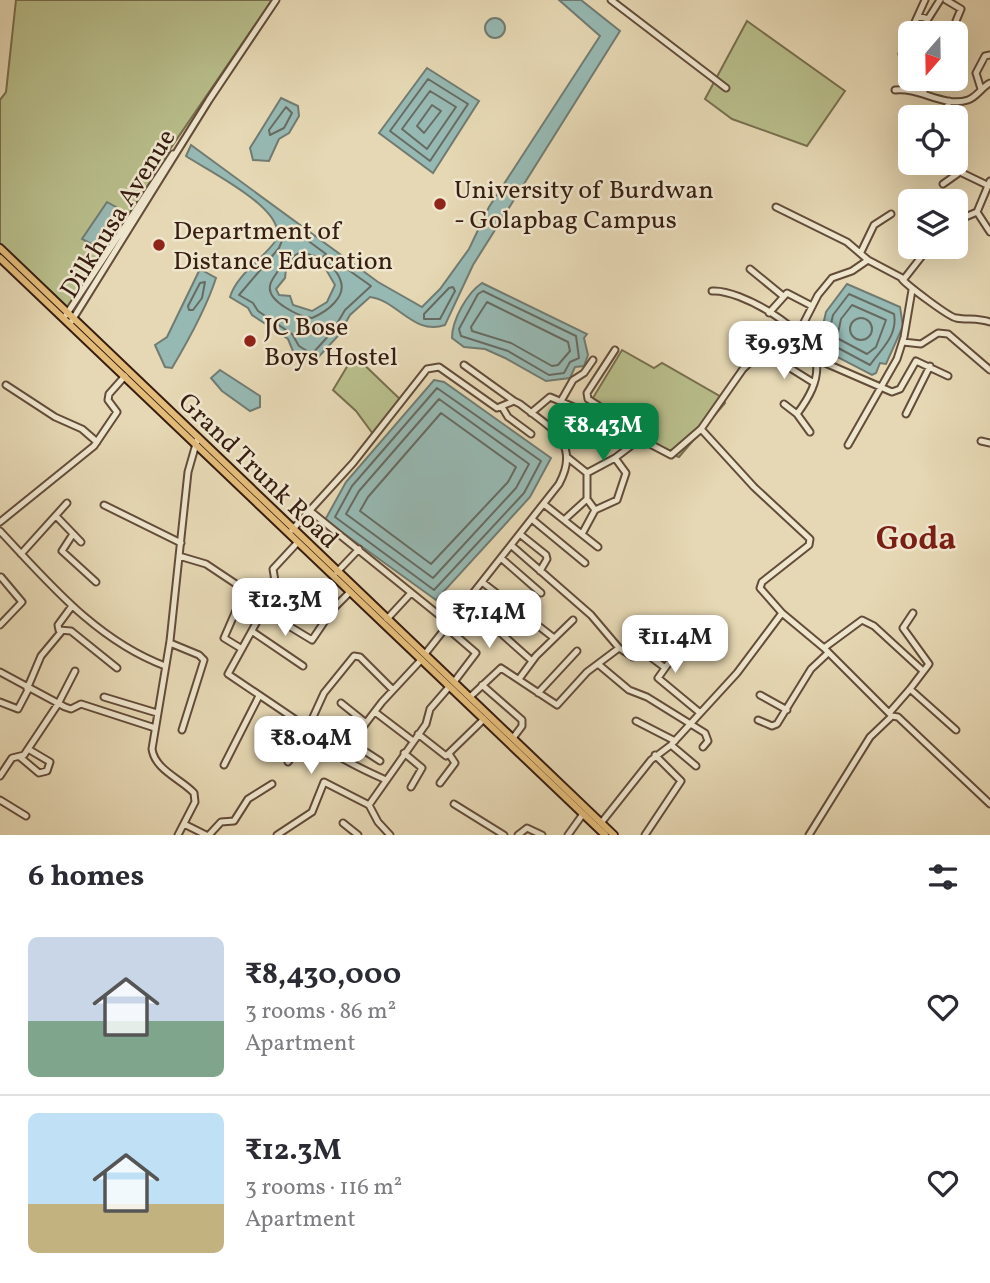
<!DOCTYPE html>
<meta charset="utf-8">
<style>
body{margin:0;font-family:Vollkorn,serif;background:#f2f2f3;color:#2b2b33;height:100vh;display:flex;flex-direction:column;font-size:26px;white-space:nowrap}
*{box-sizing:border-box;margin:0}
p{font-size:23px;color:#7c7c81}
.icon{flex:none;width:38px;height:38px;fill:none;stroke:currentColor;stroke-width:2;stroke-linecap:round;stroke-linejoin:round}
.map{position:relative;height:835px;overflow:hidden}
.sheet{display:flex;flex-direction:column;background:#fff;flex:1}
.sheet>*{flex:none}
.needle{width:46px;rotate:200deg}
.buttons{position:absolute;left:898px;top:21px;display:grid;gap:14px}
.buttons a{display:grid;place-items:center;width:70px;height:70px;border-radius:10px;background:#fff;box-shadow:0 7px 28px #0002;font-size:35px}
.price{position:absolute;translate:-50% -60px;padding:0 16px;border-radius:14px;background:#fff;color:#222;font-size:23px;line-height:46px;filter:drop-shadow(0 2px 4px #0008)}
.price::after{content:'';position:absolute;left:50%;top:42px;width:21px;height:16px;margin-left:-10px;background:inherit;clip-path:polygon(0 0,100% 0,50% 100%)}
.price.on{background:#0b8043;color:#fff}
ul{padding:0;list-style:none}
li{display:flex;align-items:center;gap:21px;height:175px;padding:0 28px}
li+li{border-top:2px solid #e1e1e2}
li span{display:grid;place-items:center;flex:none;width:196px;height:140px;border-radius:10px;color:#555}
li>.icon{margin-inline-start:auto}
span .icon{width:84px;height:84px;fill:#fffc;stroke-width:1}
li b{font-size:30px}
h2{display:flex;justify-content:space-between;align-items:center;height:84px;padding:0 28px;font-size:30px}
.map>svg:first-child{display:block}
.green{fill:#b8be8b;stroke:#786e4e;stroke-width:2}
.water{fill:#97b9b3;stroke:#717b72;stroke-width:2;fill-rule:evenodd}
.lines{fill:none;stroke-linecap:round;stroke-linejoin:round}
.shore{stroke:#676b62;stroke-width:2}
.minor-casing{stroke:#634c3a;stroke-width:9}
.major-casing{stroke:#371d11;stroke-width:10}
.minor{stroke:#efe6ce;stroke-width:5}
.major{stroke:#e3bc7a;stroke-width:6}
.poi-dot{fill:#8f2418;stroke:#efe6ce;stroke-width:2.5}
.labels{text-anchor:middle;stroke-width:5;stroke-linejoin:round;paint-order:stroke}
.poi-label{font-size:26px;fill:#371d11;stroke:#efe6ce;text-anchor:start}
.street-label{font-size:26px;fill:#371d11;stroke:#efe6ce}
.district-label{font-size:33px;font-weight:bold;fill:#7a1f14;stroke:#efe6ce}
</style>
<div class="map">
<svg width="990" height="835" viewBox="0 0 990 835">
<rect width="100%" height="100%" fill="#e6d8b4"/>
<filter id="stains"><feTurbulence type="fractalNoise" baseFrequency=".00286" numOctaves="4"/><feColorMatrix values="0 0 0 0 .2 0 0 0 0 .09 0 0 0 0 .02 0 0 0 .5 -.17"/></filter>
<radialGradient id="worn" r=".72"><stop offset=".6" stop-color="#630" stop-opacity="0"/><stop offset="1" stop-color="#630" stop-opacity=".3"/></radialGradient>
<path class="green" d="M16,0H272L168,152L162,150L168,156L77,313L74,311L72,315L0,249V100L6,92Z
M747,21L845,91L807,146L732,119L705,99Z
M622,350L654,368L662,363L723,398L725,403L679,457L649,446L585,411Z
M354,355L403,402L373,434L356,411L333,390Z"/>
<path class="water" d="M559,0H581L620,31L473,265L445,325C414,336 397,300 370,297L350,315L338,336L312,364L293,351L288,339L252,315L248,308L230,297C237,275 260,261 274,243C296,213 206,170 186,156L191,145L378,282L422,307L440,289L469,249L489,207L600,36ZM309,259L324,266L335,285L327,302L312,311L293,305L290,296L279,295L276,289L285,278L286,269L297,261Z
M485 28a10 10 0 1 1 20 0a10 10 0 1 1-20 0Z
M427,68L479,101L433,173L379,133Z
M281,98L298,106L299,116L289,133L279,139L269,161L253,160L250,148Z
M107,202L134,217L110,254L82,239Z
M200,269L216,278C207,306 188,341 172,368L165,367L155,345L167,337Z
M482,283L587,334L584,338L588,355L584,366L575,367L570,378L546,381L505,358L485,349L464,347L452,338C452,320 467,293 482,283Z
M847,284L900,307L903,326L886,364L880,363L876,373L872,375L818,347L826,312Z
M220,370L260,396V407L250,411L222,391L211,378Z
M434,380L444,382L551,458L530,497L436,600L325,520L346,482Z"/>
<g class="lines">
<path class="shore" d="M428,79L468,104L430,161L390,131Z
M430,91L456,107L427,149L402,129Z
M432,105L441,111L424,133L417,126Z
M286,107L292,113L284,128L270,135L269,130Z
M288,226L326,254L322,258L300,252L280,266C278,274 271,278 270,286C267,301 299,317 312,318C326,312 348,297 340,279C338,273 333,269 331,264L333,259L371,286L345,310L332,332L312,354L299,346L292,334L258,311L253,303L239,295L279,248Z
M205,282L202,298L193,310H189L188,306L200,283Z
M449,288L453,287L455,291L440,319H424V314Z
M483,291L576,336L579,358L570,362L564,373L549,375L508,351L461,336L459,329L478,294Z
M849,294L894,314C898,336 881,349 870,365L827,342L833,315Z
M487,302L568,342L570,351L558,365L552,366L511,343L472,331L471,327Z
M852,305L886,320L876,347L867,354L837,338L841,319Z
M850 329a11 11 0 1 1 22 0a11 11 0 1 1-22 0Z
M437,388L541,461L524,493L434,590L335,517L352,486Z
M439,399L529,464L516,488L433,578L346,514L359,491Z
M441,413L516,467L508,482L431,564L360,511L368,497Z"/>
<g class="minor-casing">
<path id="minor" d="M611,0L726,88
M946,0L961,9L956,21
M918,16L928,19L940,0
M910,33L925,0
M910,34L902,54L910,63
M924,79V92
M981,89L976,73L985,56L990,55
M895,90C920,87 944,108 968,100C977,97 982,87 990,83
M944,117L949,101
M956,128L962,133
M941,163L960,172
M990,181L977,212L990,232
M943,184L960,172L987,185
M776,207L847,242L868,260
M956,221L977,212
M861,252L874,225L891,214
M750,269L783,296
M902,279C908,286 949,317 956,318C968,320 978,318 990,322
M712,291C741,289 809,330 816,360C820,380 808,399 797,414L810,432
M769,313L787,293L812,306
M66,315L173,154
M71,322L209,100L276,0
M903,342L921,344L938,333L948,334L990,370
M774,358L814,383
M816,359L892,392L900,389L916,361L948,376
M464,365L514,401
M6,385L55,417L82,429L97,442
M561,401L573,380L584,373L593,360
M784,404L797,414
M502,407L508,417L531,434
M531,413L550,397L583,411
M906,414L930,366
M597,416L599,406L588,399L587,393L615,350
M560,436L572,428L580,413L587,411L671,455L701,429
M981,441L990,443
M848,445L897,359L904,337L912,290
M567,457L587,473V499L595,510L582,534
M587,473L615,458
M104,505L181,543
M545,505L598,547
M309,510L450,624
M595,510L617,500L626,473L615,458L640,439
M56,516L81,542
M533,520L585,563
M564,520L587,499
M0,522L94,446L117,412L108,400L109,394L125,376
M292,530L353,463L427,369L439,367L497,408L514,401L520,404C549,427 582,442 559,484L425,654
M0,531C49,583 96,640 165,666
M73,534L62,551L96,582
M521,535L546,555L547,559L540,571
M298,542L273,569L276,587L228,674L308,728
M512,546L591,615L619,648
M21,554L67,503
M179,556L206,564L242,588L241,599L224,638L242,649
M501,558L541,593
M337,572L359,549
M277,582L302,600
M482,582L554,638
M466,602L532,661
M72,606L58,625L59,630L71,631L117,668
M264,611L312,640L333,609L350,592
M387,619L411,593
M0,625L22,602L1,577
M447,628L476,653L454,682
M253,632L303,666
M170,643L199,655L204,660L182,730
M824,648L862,620L874,626L923,671
M598,664L629,690L647,697L705,733L708,741L703,747
M0,672L65,707L71,709L81,704L155,728
M519,679L536,656L573,620
M482,685L522,720V726L513,738
M27,689L41,656L61,632
M910,689L929,664L903,628L913,613
M538,693L577,651
M760,695L787,710
M104,697L157,713
M470,697L501,668L557,705L587,672L619,648L633,657L645,653L664,667
M0,702L18,709L28,690
M341,703L366,723
M375,712L413,741
M699,712L658,678L688,636L711,653
M890,712L910,689L956,730
M892,716L824,648L782,613L760,588L762,582L809,545L810,539L754,487L701,429L743,369L762,351L775,358L798,334L818,295L832,278L852,271L868,260L904,279L929,247
M312,720L326,726L380,761
M758,720L772,726L777,724L811,669L828,653
M636,721L675,741
M418,734L446,756L484,719
M671,745L696,766
M404,753L422,768L411,787
M20,757L39,773L47,771L50,762L28,749
M340,757L382,702L421,660
M288,762L310,734
M224,765L259,696
M0,776L12,758L24,755L58,704L75,671
M386,780C368,772 311,746 308,728L324,693L354,656L360,657L393,690
M440,783L455,763L449,754
M0,800L26,816
M454,804L504,835
M343,823L358,835
M601,823L651,760L671,745L737,673L782,613
M184,824L206,835
M178,835L195,802L194,793C181,779 155,770 152,749L170,641L188,472L198,437
M209,835L221,822L234,821L248,799L272,784
M277,835L312,812L324,782L369,805
M390,835L378,822L369,805L426,724L430,709L449,687
M518,835L527,828L542,835
M568,835L583,814
M645,835L681,781L655,755
M809,835L870,737L892,716L898,717L990,804"/>
</g>
<g class="major-casing">
<path id="major" d="M0,248L614,835
M0,258L605,835"/>
</g>
<use href="#minor" class="minor"/>
<use href="#major" class="major"/>
</g>
<g class="poi-dot">
<circle cx="440" cy="204" r="7"/>
<circle cx="159" cy="245" r="7"/>
<circle cx="250" cy="341" r="7"/>
</g>
<g class="labels">
<g class="poi-label">
<text x="454" y="198">University of Burdwan<tspan x="454" dy="30">- Golapbag Campus</tspan></text>
<text x="173" y="239">Department of<tspan x="173" dy="30">Distance Education</tspan></text>
<text x="264" y="335">JC Bose<tspan x="264" dy="30">Boys Hostel</tspan></text>
</g>
<g class="street-label">
<text transform="translate(117 213) rotate(-58)" y="9">Dilkhusa Avenue</text>
<text transform="translate(259 470) rotate(44)" y="9">Grand Trunk Road</text>
</g>
<g class="district-label">
<text x="916" y="549">Goda</text>
</g>
</g>
<rect width="100%" height="100%" filter="url(#stains)"/>
<rect width="100%" height="100%" fill="url(#worn)"/>
</svg>
<div class="buttons">
<a><svg class="needle" viewBox="-14 -14 28 28"><path d="M0-13l5 13h-10z" fill="#e53935"/><path d="M0 13l5-13h-10z" fill="#7c7c81"/></svg></a>
<a><svg class="icon" aria-label="locate" viewBox="0 0 24 24"><circle cx="12" cy="12" r="6"/><path d="M12 2v4M12 18v4M2 12h4M18 12h4"/></svg></a>
<a><svg class="icon" aria-label="layers" viewBox="0 0 24 24"><path d="M12 4l9 5-9 5-9-5zM3 14l9 5 9-5"/></svg></a>
</div>
<b class="price" style="left:784px;top:381px">₹9.93M</b>
<b class="price on" style="left:603px;top:463px">₹8.43M</b>
<b class="price" style="left:285px;top:638px">₹12.3M</b>
<b class="price" style="left:489px;top:650px">₹7.14M</b>
<b class="price" style="left:675px;top:675px">₹11.4M</b>
<b class="price" style="left:311px;top:776px">₹8.04M</b>
</div>
<section class="sheet">
<h2>6 homes<svg class="icon" aria-label="filters" viewBox="0 0 24 24"><path d="M4 7h16M4 17h16"/><circle cx="9" cy="7" r="2"/><circle cx="15" cy="17" r="2"/></svg></h2>
<ul>
<li><span style="background:linear-gradient(#c9d6e8 60%,#7fa58c 0)"><svg class="icon" aria-label="home" viewBox="0 0 24 24"><path d="M3 11l9-7 9 7M6 9v11h12V9"/></svg></span><div><b>₹8,430,000</b><p>3 rooms · 86 m²</p><p>Apartment</p></div><svg class="icon" aria-label="heart" viewBox="0 0 24 24"><path d="M12 20l-8-8c-3-5 5-10 8-4 3-6 11-1 8 4z"/></svg></li>
<li><span style="background:linear-gradient(#bfe0f5 65%,#c2b280 0)"><svg class="icon" aria-label="home" viewBox="0 0 24 24"><path d="M3 11l9-7 9 7M6 9v11h12V9"/></svg></span><div><b>₹12.3M</b><p>3 rooms · 116 m²</p><p>Apartment</p></div><svg class="icon" aria-label="heart" viewBox="0 0 24 24"><path d="M12 20l-8-8c-3-5 5-10 8-4 3-6 11-1 8 4z"/></svg></li>
</ul>
</section>
